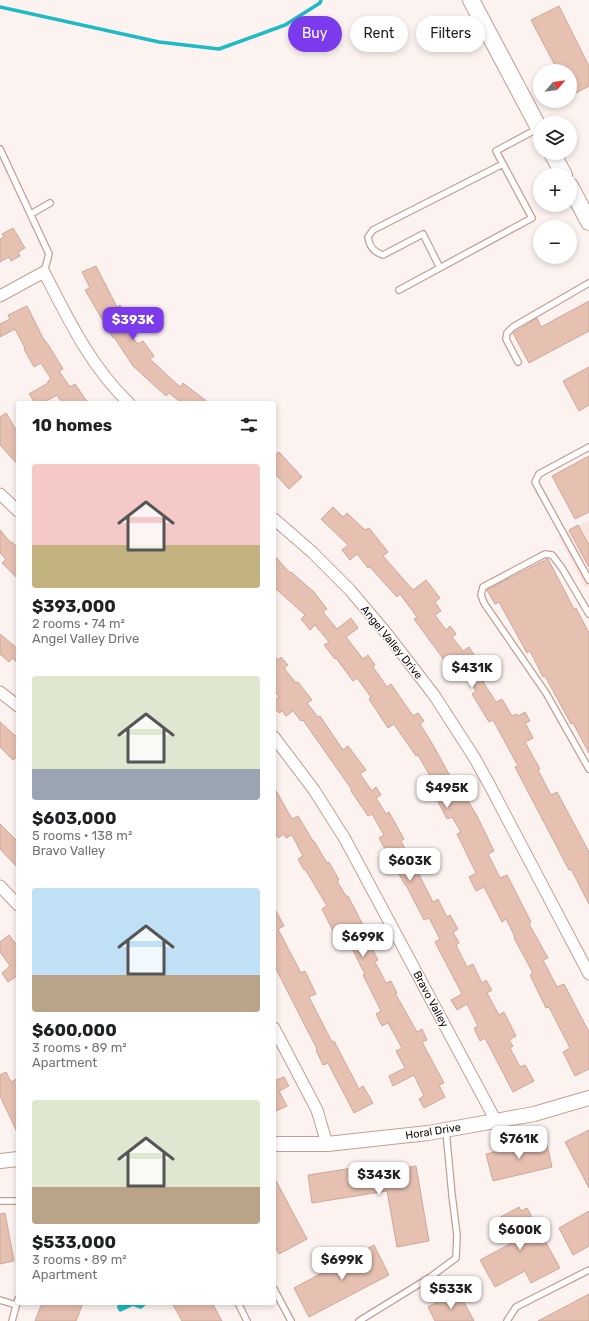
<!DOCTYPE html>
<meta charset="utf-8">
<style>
body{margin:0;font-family:Rubik,sans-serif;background:#f6f6f6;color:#202124;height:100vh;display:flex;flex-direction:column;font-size:15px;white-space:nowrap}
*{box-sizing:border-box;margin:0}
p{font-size:13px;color:#757577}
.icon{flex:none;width:22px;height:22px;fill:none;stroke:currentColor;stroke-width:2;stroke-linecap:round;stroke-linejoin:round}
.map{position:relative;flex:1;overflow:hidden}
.drawer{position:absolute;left:16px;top:401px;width:260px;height:904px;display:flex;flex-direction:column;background:#fff;border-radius:4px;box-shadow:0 2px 6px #0003}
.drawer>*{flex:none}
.banner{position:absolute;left:288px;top:16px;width:241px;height:36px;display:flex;gap:8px}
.needle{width:26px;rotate:62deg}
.controls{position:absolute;left:533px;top:64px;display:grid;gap:8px}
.controls a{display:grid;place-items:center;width:44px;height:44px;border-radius:50%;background:#fff;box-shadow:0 2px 6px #0003;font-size:20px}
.price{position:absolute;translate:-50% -34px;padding:0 9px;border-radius:8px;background:#fff;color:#222;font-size:13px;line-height:26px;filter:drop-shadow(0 1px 2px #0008)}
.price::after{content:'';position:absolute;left:50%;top:24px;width:12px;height:9px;margin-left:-6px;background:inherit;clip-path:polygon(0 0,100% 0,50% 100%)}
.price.active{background:#7c3aed;color:#fff}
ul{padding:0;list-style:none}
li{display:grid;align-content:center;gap:8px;height:212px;padding:0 16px}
li span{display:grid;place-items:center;height:124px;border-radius:4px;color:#555}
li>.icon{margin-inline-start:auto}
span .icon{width:72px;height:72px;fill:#fffc;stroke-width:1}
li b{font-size:17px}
h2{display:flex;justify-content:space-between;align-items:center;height:48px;padding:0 16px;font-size:17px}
.pill{padding:0 14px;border-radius:18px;background:#fff;box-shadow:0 2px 6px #0003;font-size:14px;line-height:36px}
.pill.active{background:#7c3aed;color:#fff}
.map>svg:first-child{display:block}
.built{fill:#f8e5de}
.water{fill:#1ebac5}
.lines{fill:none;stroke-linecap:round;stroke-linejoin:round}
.stream{stroke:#1ebac5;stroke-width:3.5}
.building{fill:#e6c0b1;stroke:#cea89a}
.service-casing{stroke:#c49f91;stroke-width:8}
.minor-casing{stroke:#c49f91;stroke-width:13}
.tertiary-casing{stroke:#c49f91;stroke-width:16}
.secondary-casing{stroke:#c49f91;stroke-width:18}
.service{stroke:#fff;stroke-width:5.5}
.minor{stroke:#fff;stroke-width:11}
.tertiary{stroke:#fff;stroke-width:14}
.secondary{stroke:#fff;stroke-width:16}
.labels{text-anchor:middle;stroke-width:3;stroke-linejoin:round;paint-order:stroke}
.street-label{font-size:11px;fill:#150905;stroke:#fff}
</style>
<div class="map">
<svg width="589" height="1321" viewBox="0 0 589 1321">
<rect width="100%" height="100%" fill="#fcf3f0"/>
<path class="built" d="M589,520V587H585L558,536Z"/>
<path class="water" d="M118,1303H145L146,1305L141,1309L133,1306L120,1312L117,1308Z"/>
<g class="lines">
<path class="stream" d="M0,7L159,42L219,49L285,25L320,3L321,0"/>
</g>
<path class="building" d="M559,6L589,66V86L570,96V71H558L531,20Z
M13,228L25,248L18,252L20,256L11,261L9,257L0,262V239L4,237L2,234Z
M96,266L117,307L120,305L126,316L121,319L131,336L138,344L143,341L154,356L150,359L180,387L183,383L209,403H182L169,393L166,396L133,366L114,337L113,338L85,290L90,288L82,272Z
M589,301V331L529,363L513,333L537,318L541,327Z
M27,306L43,338L49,346L63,369L59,371L70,387L75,384L88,403H62L57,395L43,403H35L29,394L48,383V381L51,379L41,363L34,367L24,349L25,348L15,329L0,337V324L10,319L8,315Z
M589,367V405L579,411L563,381Z
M6,413L18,433V465L0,445V417Z
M279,452L302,477L289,489L274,473V456Z
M589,456V512L575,519L552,476Z
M333,507L343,517L347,513L365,530L369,528L388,552L383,556L413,590L426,580L440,598L435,602L441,611L435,615L446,630L450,626L456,634L452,637L463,651L469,647L489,678L483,682L496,702L502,699L512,716L517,714L518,716L525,712L530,721L525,723L533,738L525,742L540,769L538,770L551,795L557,792L589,852V904L571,869L569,870L515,767L518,766L493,720L489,722L472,694L476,691L461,667L453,672L414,619L417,617L400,594L397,597L370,567L368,568L357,554L350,560L342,550L348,545L321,519Z
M578,525L589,545V567L569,530Z
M0,530L11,543L12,542L18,548V579L2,563L6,559L0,553Z
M274,555L290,573L291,572L314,592L327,609L323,612L337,629L351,618L358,628L346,637L363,659L368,655L375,665L373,667L387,687L391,684L413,716L418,713L424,721L420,724L433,745L455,785L463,781L468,791L464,794L477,816L494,851L488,854L500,878L507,875L531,922L529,924L548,958L543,960L557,987L564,984L589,1032V1069L575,1076L563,1052L570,1048L549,1007L546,1008L530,975L533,973L514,938L515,937L506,919L502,922L484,887L476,891L469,877L476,873L457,834L461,832L452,817L447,819L435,796L440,793L418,755L416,756L394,724L388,728L369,699L371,697L357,678L353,681L336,658L335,659L324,645L329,642L315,625L310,630L301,619L305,615L274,587Z
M547,559H548L574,609L576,608L589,633V753L573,723L571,724L545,676L543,677L530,651L527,653L499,602L495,604L487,590Z
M0,634L18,649V663L12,658L9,662L0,654Z
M274,655L278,660L281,657L288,665L284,668L296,683L298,682L312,700L307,703L318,717L320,716L343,750L348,746L366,770L360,774L372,791L376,787L381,795L376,798L386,814L389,812L404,839L401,841L410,859L416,856L420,864L415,867L433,902L438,899L447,917L450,915L458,929L453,932L459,943L456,945L467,967L473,964L482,983L486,980L492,990L487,993L499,1015L504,1012L516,1036L509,1040L513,1046L510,1048L520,1067L525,1065L534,1081L513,1092L485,1038L480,1041L474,1028L478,1026L467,1004L457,1010L451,1000L462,994L435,942L440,939L429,918L424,920L406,885H405L379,838L384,835L372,814L368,816L351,791L352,790L303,720L301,721L293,711L286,716L282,711L279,713L274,707V701L279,697L274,690Z
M0,722L18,738V756L13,760L0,747Z
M274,787L292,819L298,816L313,841H314L327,863L329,862L339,880L337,881L346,896H348L364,927L362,928L378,960L375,962L386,983L391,981L397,993H395L417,1032L422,1029L427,1040L422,1042L444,1083L439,1085L445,1097L424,1108L419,1099L424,1096L414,1075L393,1086L389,1076L405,1068L396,1051L402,1048L388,1023L382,1026L376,1014L381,1011L363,975L365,974L346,937L338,941L322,909L327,906L305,869L304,870L298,859L303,856L292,835L286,838L284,834L278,838L274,830Z
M0,824L18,842V868L0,849Z
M274,907L284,926L278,929L301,973L305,971L316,994L309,997L332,1042L334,1041L359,1089L363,1086L373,1103L354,1113L328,1063L323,1065L316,1050L317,1049L274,965Z
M9,935L18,947V977L17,976L8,982L2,973L10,966L0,952V942Z
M6,1072L11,1082L18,1078V1134L0,1096V1075Z
M284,1077L289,1086L279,1091L287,1106L274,1112V1081Z
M589,1130V1188L565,1142Z
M546,1140L552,1167L493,1181L486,1154Z
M372,1165L373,1173L416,1166L429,1241L397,1247L387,1191L312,1203L308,1175Z
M274,1177L307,1239L279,1254L274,1245Z
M519,1207L521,1211L527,1208L560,1268L531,1283L525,1271L495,1287L480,1260L510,1244L497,1219Z
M589,1211V1246L573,1255L559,1228Z
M5,1213L14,1261L0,1264V1214Z
M374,1245L389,1275L309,1317L294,1288Z
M458,1291L474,1321H435L428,1307Z
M589,1294V1321H538Z
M42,1303H83L76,1321H35Z
M172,1303H212L222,1321H182Z"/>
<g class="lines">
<g class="service-casing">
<path id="service" d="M0,149L49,254L44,272
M31,214L50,203
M440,268L423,234L383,255C374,252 369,247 368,237L373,230L503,164
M399,290L532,218L496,151L537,129
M518,362L506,339L507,333L513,327L589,283
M589,447L539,474L535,482L589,580
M589,614L562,568L552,555L545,554L483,587L481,595L484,603L546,693L589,769
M0,1201H18
M274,1289L291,1321
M0,1300L16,1305
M238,1303L247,1321
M12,1321L18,1299
M359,1321L429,1278L456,1258L457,1235L452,1195L446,1131
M507,1321L516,1307L589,1270"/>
</g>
<g class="minor-casing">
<path id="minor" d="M0,296L44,272C68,319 91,367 129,403
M0,494L18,511
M274,519L312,552L350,590L387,634L434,695L474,757L489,784L589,974
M0,692L18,706
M274,737L314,790L345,839L496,1121
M0,886L18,905
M274,1028L317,1110L327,1144"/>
</g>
<g class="tertiary-casing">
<path id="tertiary" d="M274,1144H327L428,1133L534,1114L589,1098
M0,1161L18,1159"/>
</g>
<g class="secondary-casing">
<path id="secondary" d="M471,0L540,130
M552,153L564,175
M570,186L589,222"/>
</g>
<use href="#service" class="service"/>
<use href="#minor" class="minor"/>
<use href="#tertiary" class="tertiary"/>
<use href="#secondary" class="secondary"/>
</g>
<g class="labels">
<g class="street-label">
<text transform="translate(392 642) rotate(51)" y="4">Angel Valley Drive</text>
<text transform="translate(431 999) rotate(62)" y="4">Bravo Valley</text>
<text transform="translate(433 1131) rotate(-9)" y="4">Horal Drive</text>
</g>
</g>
</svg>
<div class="controls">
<a><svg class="needle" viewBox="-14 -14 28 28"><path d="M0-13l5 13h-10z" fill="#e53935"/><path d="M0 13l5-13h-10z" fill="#757577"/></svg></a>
<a><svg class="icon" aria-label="layers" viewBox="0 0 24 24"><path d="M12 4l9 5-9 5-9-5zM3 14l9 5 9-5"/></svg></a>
<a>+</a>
<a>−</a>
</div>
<b class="price active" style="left:133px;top:341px">$393K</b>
<b class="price" style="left:472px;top:689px">$431K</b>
<b class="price" style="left:447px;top:809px">$495K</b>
<b class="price" style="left:410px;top:882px">$603K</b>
<b class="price" style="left:363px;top:958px">$699K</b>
<b class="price" style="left:519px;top:1160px">$761K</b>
<b class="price" style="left:379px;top:1196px">$343K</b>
<b class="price" style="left:520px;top:1251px">$600K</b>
<b class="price" style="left:342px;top:1281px">$699K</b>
<b class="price" style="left:451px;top:1310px">$533K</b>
<div class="banner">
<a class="pill active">Buy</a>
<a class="pill">Rent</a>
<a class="pill">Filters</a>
</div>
<section class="drawer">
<h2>10 homes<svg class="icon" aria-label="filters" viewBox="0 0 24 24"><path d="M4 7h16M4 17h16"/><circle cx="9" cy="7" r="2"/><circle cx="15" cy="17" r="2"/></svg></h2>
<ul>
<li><span style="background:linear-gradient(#f6c9c9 65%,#c2b280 0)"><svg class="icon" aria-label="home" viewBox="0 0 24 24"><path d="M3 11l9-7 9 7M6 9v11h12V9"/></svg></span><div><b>$393,000</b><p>2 rooms · 74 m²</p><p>Angel Valley Drive</p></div></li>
<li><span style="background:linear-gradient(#dfe7d0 75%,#9aa5b1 0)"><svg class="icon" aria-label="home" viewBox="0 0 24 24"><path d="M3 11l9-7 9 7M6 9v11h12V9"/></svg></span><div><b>$603,000</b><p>5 rooms · 138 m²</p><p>Bravo Valley</p></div></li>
<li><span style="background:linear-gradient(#bfe0f5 70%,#b9a48a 0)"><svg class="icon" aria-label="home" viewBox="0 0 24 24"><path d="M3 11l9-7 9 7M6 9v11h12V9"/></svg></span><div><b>$600,000</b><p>3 rooms · 89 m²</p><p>Apartment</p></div></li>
<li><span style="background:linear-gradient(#dfe7d0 70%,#b9a48a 0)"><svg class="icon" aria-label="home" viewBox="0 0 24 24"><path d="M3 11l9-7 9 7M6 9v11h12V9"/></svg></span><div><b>$533,000</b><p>3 rooms · 89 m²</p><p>Apartment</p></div></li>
</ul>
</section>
</div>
